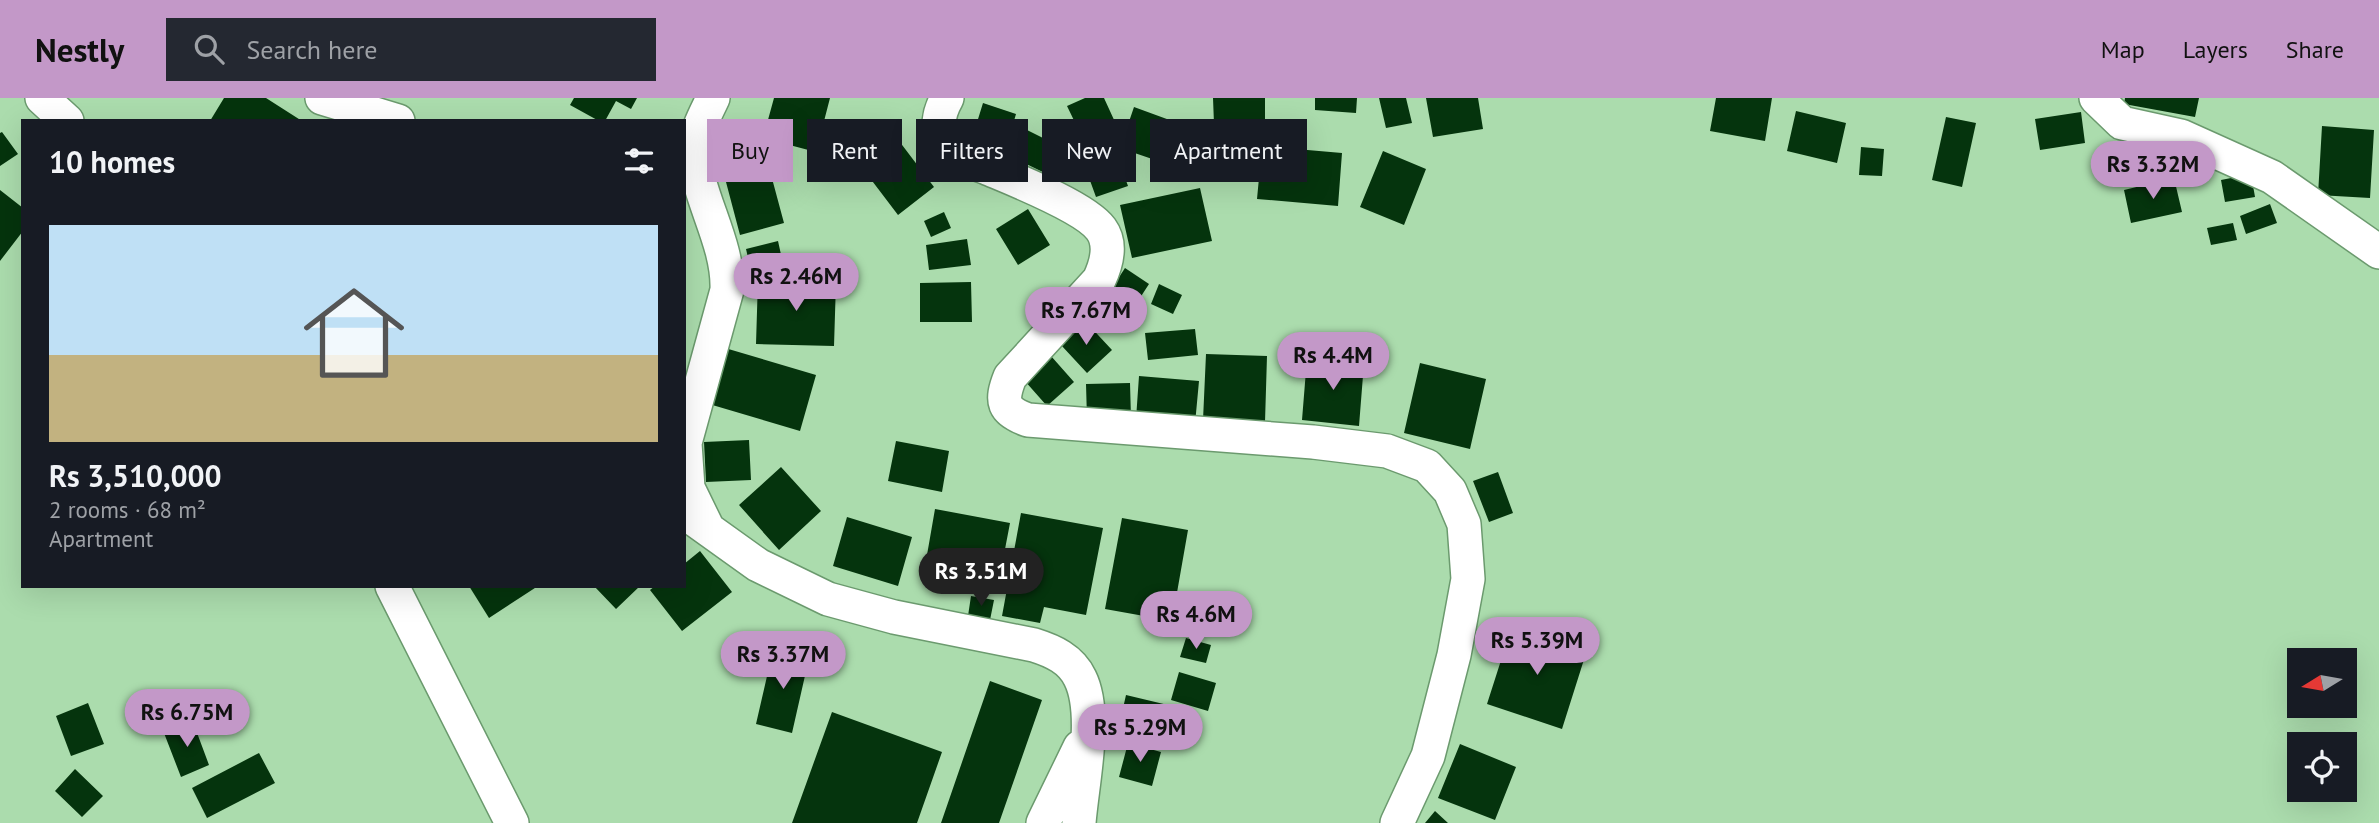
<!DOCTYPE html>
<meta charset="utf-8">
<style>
body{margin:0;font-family:"PT Sans",sans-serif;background:#242831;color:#f1f3f6;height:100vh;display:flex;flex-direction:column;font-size:26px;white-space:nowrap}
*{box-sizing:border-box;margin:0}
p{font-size:23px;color:#9ea1a6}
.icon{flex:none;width:38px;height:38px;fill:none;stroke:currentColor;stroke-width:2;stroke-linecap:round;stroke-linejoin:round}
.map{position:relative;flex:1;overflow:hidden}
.details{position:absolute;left:21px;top:21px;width:665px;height:469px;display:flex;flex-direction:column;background:#171b24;border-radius:0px;box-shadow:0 7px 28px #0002}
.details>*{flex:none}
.banner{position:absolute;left:707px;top:21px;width:665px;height:63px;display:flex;gap:14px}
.needle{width:46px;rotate:259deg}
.buttons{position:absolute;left:2287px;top:550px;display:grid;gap:14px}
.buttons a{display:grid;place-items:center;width:70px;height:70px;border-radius:0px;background:#171b24;box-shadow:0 7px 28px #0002;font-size:35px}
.price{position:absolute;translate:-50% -60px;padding:0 16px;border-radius:24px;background:#c398c8;color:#111;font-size:23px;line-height:46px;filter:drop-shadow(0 2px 4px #0008)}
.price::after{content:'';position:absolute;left:50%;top:42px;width:21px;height:16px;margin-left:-10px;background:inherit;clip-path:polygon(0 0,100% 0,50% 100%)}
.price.current{background:#222;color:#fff}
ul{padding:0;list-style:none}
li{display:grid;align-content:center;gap:14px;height:371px;padding:0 28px}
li+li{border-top:2px solid #363941}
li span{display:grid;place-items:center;height:217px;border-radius:0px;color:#555}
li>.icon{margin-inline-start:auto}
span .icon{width:126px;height:126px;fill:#fffc;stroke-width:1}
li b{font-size:30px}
h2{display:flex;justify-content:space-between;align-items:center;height:84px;padding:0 28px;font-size:30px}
.pill{padding:0 24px;border-radius:0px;background:#171b24;box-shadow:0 7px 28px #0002;font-size:24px;line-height:63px}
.pill.current{background:#c398c8;color:#111}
header{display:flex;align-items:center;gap:42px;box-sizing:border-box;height:98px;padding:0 35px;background:#c398c8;color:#111}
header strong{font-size:33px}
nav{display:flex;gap:38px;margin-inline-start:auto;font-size:24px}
.search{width:490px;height:63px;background:#242831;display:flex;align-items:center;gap:18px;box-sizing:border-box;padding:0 24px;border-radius:0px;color:#9ea1a6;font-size:26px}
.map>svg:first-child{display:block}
.building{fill:#05340d}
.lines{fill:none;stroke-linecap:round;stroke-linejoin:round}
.minor-casing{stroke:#6b9a6e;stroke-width:36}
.minor{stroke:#fff;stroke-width:33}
</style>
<header>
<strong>Nestly</strong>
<div class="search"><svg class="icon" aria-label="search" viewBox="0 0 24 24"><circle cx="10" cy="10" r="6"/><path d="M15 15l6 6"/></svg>Search here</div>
<nav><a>Map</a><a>Layers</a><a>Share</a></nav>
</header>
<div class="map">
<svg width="2379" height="725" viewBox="0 0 2379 725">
<rect width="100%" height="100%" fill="#abdcad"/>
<path class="building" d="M224,0H266L302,23H210Z
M574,0H637L631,11L616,3L605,23H599L570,7Z
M774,0H830L816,54L763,40Z
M1085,0H1104L1115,24L1082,39L1067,8Z
M1213,0H1265V25L1214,26Z
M1315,0H1357L1356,15L1315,12Z
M1379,0H1406L1412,25L1386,30Z
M1426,0H1478L1483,31L1433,39Z
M1716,0H1772L1765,43L1710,33Z
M2125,0H2199L2195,19L2124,6Z
M983,5L1016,16L1004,57L970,47Z
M1134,9L1175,24L1161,64L1120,50Z
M1796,13L1846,25L1837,65L1787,53Z
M2081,14L2085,45L2040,52L2035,21Z
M1946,19L1976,25L1962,89L1932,82Z
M2322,28L2374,32L2370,100L2318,97Z
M1027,32L1063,50L1049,77L1014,60Z
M2,34L18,56L0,68V35Z
M893,35L934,89L898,117L857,63Z
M756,36L761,63L715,73L709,47Z
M1262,48L1342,55L1338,108L1257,101Z
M1861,49L1884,51L1882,78L1859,77Z
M2168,50L2172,73L2136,79L2133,56Z
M1383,53L1426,71L1404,127L1360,109Z
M1116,55L1128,88L1096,99L1084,66Z
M770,73L784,125L740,137L726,84Z
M2251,76L2255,99L2225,104L2221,82Z
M2174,80L2182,114L2131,125L2124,92Z
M1200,90L1212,143L1132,160L1120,107Z
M0,92L23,110V133L0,163Z
M2270,106L2277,125L2246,136L2240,118Z
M1028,111L1050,147L1018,167L996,131Z
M944,114L951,130L931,139L924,123Z
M2233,125L2237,142L2211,147L2207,130Z
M967,141L971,167L929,172L926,147Z
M778,143L782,161L750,168L746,151Z
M1125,170L1149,186L1136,206L1112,190Z
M758,181L836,184L834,248L756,246Z
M971,184L972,224H920V185Z
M1159,186L1182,197L1173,216L1151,206Z
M1085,223L1112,252L1087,275L1061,247Z
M1195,231L1198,257L1148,262L1145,235Z
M725,250L816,277L800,333L709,306Z
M1206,256L1267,258L1265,324L1203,322Z
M1051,258L1074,284L1047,308L1024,282Z
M1307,260L1364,265L1359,328L1302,322Z
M1420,265L1486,281L1470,351L1404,335Z
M1139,278L1199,283L1195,326L1136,321Z
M1130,285L1131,320L1087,321L1086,286Z
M749,342L751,382L706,384L704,344Z
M896,343L949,353L942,394L888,383Z
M781,369L821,413L779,452L739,407Z
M1498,374L1513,415L1489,424L1473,383Z
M935,411L1010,425L997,493L923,480Z
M1021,415L1103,430L1086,517L1044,509L1040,525L1002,518Z
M847,419L912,439L898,488L833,468Z
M1122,420L1188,432L1172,523L1105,511Z
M700,453L732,494L682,533L650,492L655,488H684V466Z
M469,488H538L489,520Z
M594,488H640L616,511Z
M971,498L994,502L990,522L968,518Z
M1512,528L1587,552L1562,631L1487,606Z
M1186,540L1211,547L1206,565L1180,559Z
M773,552L809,560L792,635L756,626Z
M1179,574L1216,585L1208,613L1171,602Z
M990,583L1042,602L999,725H941Z
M1126,597L1172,608L1165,639L1119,628Z
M88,605L104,646L71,658L56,618Z
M832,614L942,654L917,725H792Z
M193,624L209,667L181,679L164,635Z
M1128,645L1161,654L1152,688L1119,679Z
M1460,646L1516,669L1495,722L1438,700Z
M259,655L275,685L207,720L192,690Z
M75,671L103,698L82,719L55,693Z
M1435,713L1448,725H1425Z"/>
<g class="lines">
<g class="minor-casing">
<path id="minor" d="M42,0L67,23
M322,0L398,23
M947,0C939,14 935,31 945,46C954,59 972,64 987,70C1013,81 1085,109 1101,131C1112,146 1106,167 1099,182L1010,279C1000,304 1003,313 1028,322L1313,344L1387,353L1427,368L1450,393L1464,426L1468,481L1454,557L1428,658L1397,725
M2096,0L2122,25L2181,38L2272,79L2379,154
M684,414L758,467L828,501L894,519L1034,547C1053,553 1071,561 1080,580C1098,616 1082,685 1079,725
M708,431L688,390L685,345L727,192C729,143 694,95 695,51C695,34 706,15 713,0
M392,488L512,725
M1043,725L1080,649"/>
</g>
<use href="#minor" class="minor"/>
</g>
</svg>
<div class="buttons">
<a><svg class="needle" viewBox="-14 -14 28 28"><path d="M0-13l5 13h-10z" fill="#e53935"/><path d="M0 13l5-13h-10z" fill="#9ea1a6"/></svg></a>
<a><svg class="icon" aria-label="locate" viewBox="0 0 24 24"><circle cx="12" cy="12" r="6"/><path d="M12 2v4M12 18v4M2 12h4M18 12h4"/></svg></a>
</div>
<b class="price" style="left:2153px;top:103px">Rs 3.32M</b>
<b class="price" style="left:796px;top:215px">Rs 2.46M</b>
<b class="price" style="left:1086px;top:249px">Rs 7.67M</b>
<b class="price" style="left:1333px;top:294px">Rs 4.4M</b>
<b class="price current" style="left:981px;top:510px">Rs 3.51M</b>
<b class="price" style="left:1196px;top:553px">Rs 4.6M</b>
<b class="price" style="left:1537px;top:579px">Rs 5.39M</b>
<b class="price" style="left:783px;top:593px">Rs 3.37M</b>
<b class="price" style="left:187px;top:651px">Rs 6.75M</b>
<b class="price" style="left:1140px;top:666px">Rs 5.29M</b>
<div class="banner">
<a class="pill current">Buy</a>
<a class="pill">Rent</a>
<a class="pill">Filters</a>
<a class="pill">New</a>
<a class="pill">Apartment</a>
</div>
<section class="details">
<h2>10 homes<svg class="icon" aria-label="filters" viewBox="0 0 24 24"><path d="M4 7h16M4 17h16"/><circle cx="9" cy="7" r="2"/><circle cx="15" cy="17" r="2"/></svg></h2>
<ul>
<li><span style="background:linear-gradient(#bfe0f5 60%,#c2b280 0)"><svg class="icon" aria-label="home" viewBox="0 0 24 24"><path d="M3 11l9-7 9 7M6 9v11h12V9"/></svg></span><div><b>Rs 3,510,000</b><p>2 rooms · 68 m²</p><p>Apartment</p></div></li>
</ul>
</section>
</div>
